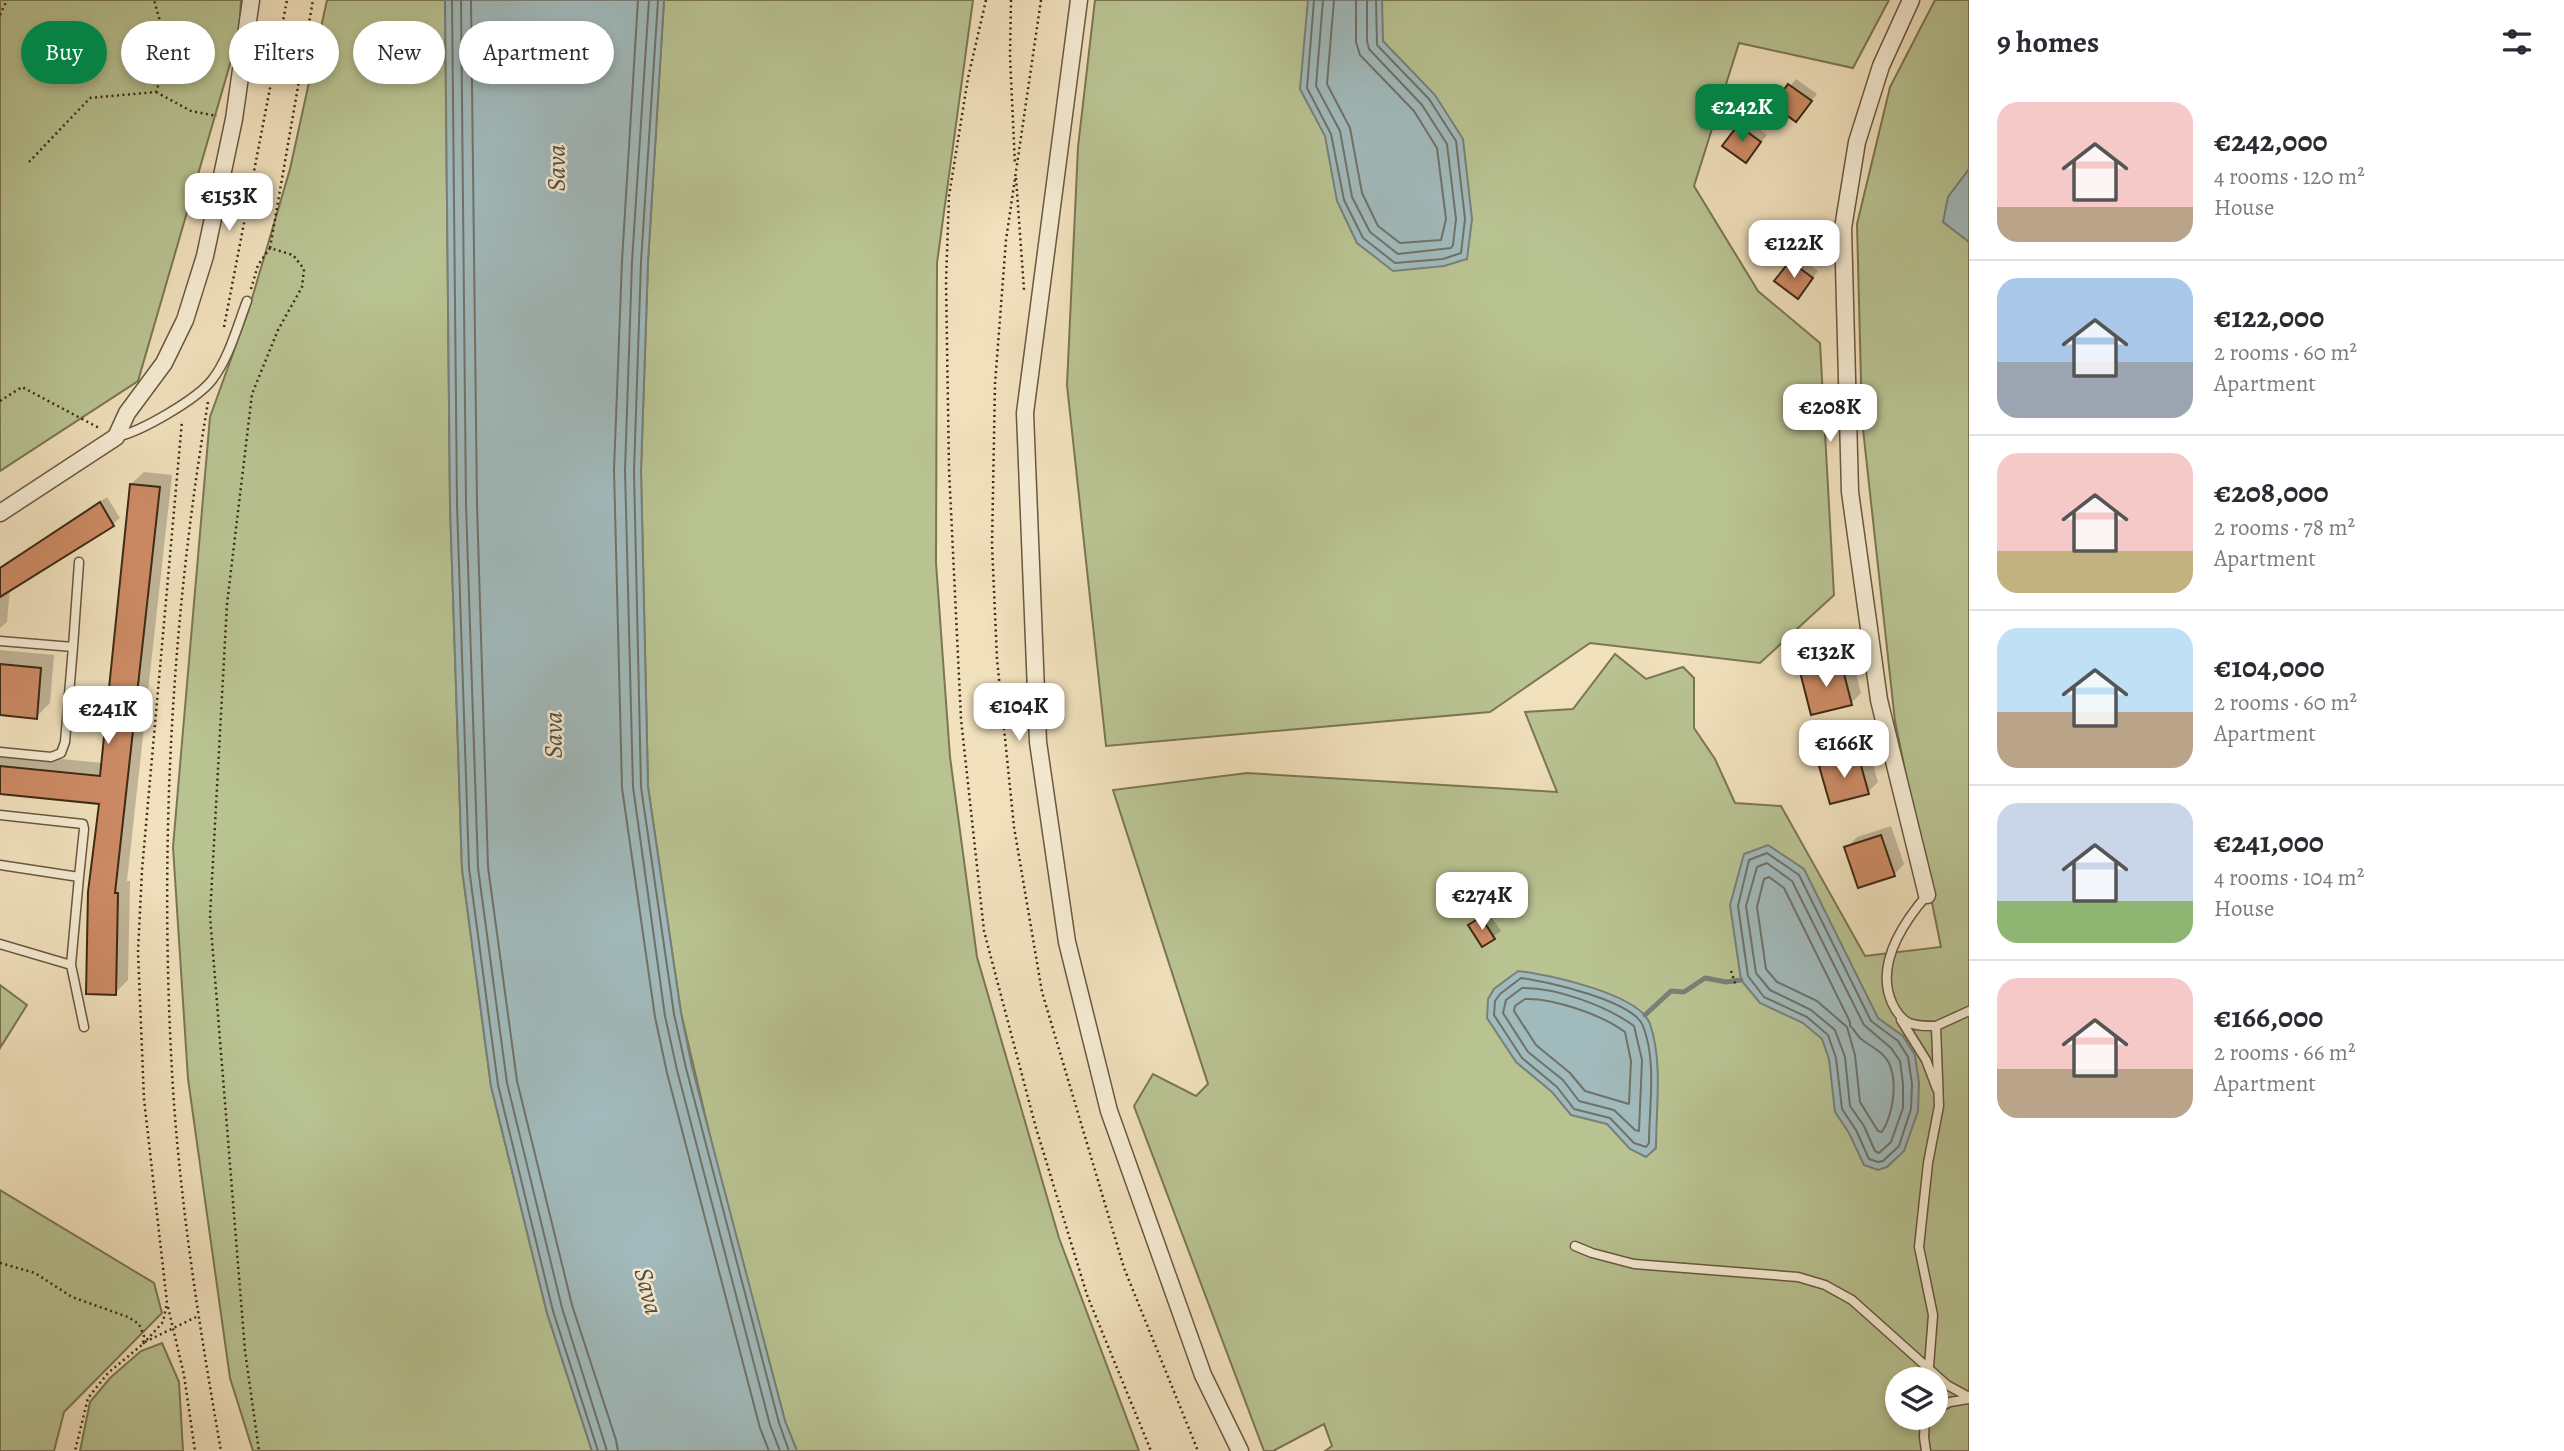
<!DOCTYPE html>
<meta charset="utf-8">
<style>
body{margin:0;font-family:Alegreya,serif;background:#f2f2f3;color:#2b2b33;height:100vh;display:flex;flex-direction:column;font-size:26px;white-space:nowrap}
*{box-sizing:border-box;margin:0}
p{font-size:23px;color:#7c7c81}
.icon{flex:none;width:38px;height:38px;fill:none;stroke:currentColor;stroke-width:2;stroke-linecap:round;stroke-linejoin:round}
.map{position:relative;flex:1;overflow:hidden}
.drawer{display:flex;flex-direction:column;background:#fff;width:595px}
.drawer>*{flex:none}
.hud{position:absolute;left:21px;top:21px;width:665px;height:63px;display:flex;gap:14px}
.fabs{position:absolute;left:1885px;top:1367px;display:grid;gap:14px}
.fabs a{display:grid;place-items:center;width:63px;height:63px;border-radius:50%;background:#fff;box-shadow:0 4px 10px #0003;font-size:35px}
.price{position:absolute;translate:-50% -60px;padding:0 16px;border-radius:14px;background:#fff;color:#222;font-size:23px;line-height:46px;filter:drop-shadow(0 2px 4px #0008)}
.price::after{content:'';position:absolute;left:50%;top:42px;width:21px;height:16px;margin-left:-10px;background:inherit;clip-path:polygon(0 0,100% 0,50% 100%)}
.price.active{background:#0b8043;color:#fff}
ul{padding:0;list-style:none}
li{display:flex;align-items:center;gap:21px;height:175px;padding:0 28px}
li+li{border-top:2px solid #e1e1e2}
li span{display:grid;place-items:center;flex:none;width:196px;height:140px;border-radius:21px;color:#555}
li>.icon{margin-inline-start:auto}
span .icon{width:84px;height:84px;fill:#fffc;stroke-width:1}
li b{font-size:30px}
h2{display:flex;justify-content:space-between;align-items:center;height:84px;padding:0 28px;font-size:30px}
.tag{padding:0 24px;border-radius:32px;background:#fff;box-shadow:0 4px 10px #0003;font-size:24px;line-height:63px}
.tag.active{background:#0b8043;color:#fff}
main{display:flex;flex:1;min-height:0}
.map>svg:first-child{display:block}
.green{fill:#b9c392;stroke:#7b7654;stroke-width:2;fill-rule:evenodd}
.water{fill:#a1babc;stroke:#798079;stroke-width:2}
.shadow{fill:#0003}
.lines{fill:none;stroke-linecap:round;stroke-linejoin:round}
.shore{stroke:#6f7268;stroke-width:2}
.stream{stroke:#798079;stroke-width:5}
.building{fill:#cd8b65;stroke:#3d2a15;stroke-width:2}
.lane-casing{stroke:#6a583f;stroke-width:11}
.street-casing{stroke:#6a583f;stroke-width:19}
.path{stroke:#3d2a15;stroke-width:2.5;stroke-dasharray:2 3.5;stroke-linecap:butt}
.lane{stroke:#f6ecd4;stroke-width:8}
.street{stroke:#f6ecd4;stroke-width:16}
.labels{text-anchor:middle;stroke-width:5;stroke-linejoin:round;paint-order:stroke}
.water-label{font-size:26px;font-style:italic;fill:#564e3f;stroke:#f6ecd4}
</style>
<main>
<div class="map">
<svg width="1969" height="1451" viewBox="0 0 1969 1451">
<rect width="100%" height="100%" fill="#f1e1bd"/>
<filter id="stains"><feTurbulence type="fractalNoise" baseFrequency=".00286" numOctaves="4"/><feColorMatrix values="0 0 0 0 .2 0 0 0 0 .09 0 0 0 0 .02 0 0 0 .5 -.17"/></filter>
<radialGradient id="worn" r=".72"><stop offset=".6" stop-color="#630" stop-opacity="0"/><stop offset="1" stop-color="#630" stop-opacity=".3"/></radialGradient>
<path class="green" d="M0,0H241L239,33L138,381L0,471Z
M327,0H445L450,505L462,869L491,1086L547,1313L592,1451H253L230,1378L188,1079L173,847L210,417L248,312L290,169Z
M664,0H973L937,263L936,563L950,757L977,957L1059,1238L1139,1451H797L785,1421L718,1170L681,1013L648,787L641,471L648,262Z
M1095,0H1889L1853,68L1739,43L1694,186L1758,291L1820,343L1834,595L1760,663L1590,643L1490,712L1106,746L1067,385L1078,147Z
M1935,0H1969V1451H1325L1332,1446L1324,1424L1273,1451H1264L1134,1106L1153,1074L1196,1096L1208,1084L1113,790L1247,773L1557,792L1525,712L1573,709L1615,654L1646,679L1683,667L1694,678V728L1715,759L1735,803L1781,806L1865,956L1941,947L1895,721L1862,420L1857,224L1890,87ZM1897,1379H1936V1418H1897Z
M0,985L27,1005L0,1048Z
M0,1190L154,1283L162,1313L64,1412L54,1451H0Z
M162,1343L179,1382L183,1451H80L90,1402L110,1378L141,1351Z"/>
<path class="water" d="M445,0H664L648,262L641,471L648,787L681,1013L692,1067L785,1421L797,1451H592L547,1313L491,1086L462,869L450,505Z
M1308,0H1382L1383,41L1435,95L1463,139L1472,219L1467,259L1444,266L1393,271L1357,243L1337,201L1325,136L1300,89Z
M1969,169V242L1943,222L1948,197Z
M1768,845L1804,869L1878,1018L1903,1036L1915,1055L1919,1083L1918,1111L1904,1151L1887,1167L1878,1170L1864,1165L1849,1133L1835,1112L1829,1059L1822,1039L1803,1023L1760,1003L1741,980L1730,905L1744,854Z
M1518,971C1547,974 1640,994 1650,1024C1663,1062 1656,1108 1656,1148L1646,1157L1630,1149L1607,1124L1571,1115L1552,1092L1516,1062L1487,1018L1488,999L1494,989Z"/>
<path class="shadow" d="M1796,79L1817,94L1796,120L1775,104Z
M1746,119L1767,135L1752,154L1725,145Z
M1797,255L1818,271L1804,290L1791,262Z
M144,472L172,475L127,881H130L128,980L115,993L101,802L0,792V753L103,763L131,484Z
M107,497L120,518L113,524L10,588L7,622L0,628V568Z
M0,650L54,655L50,703L36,717L0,713Z
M1851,652L1861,693L1851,703L1802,672L1812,662Z
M1868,746L1878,782L1868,792L1821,766L1832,756Z
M1891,826L1904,864L1894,875L1846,848L1857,837Z
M1488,912L1501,931L1483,944L1471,926Z"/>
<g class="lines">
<path class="shore" d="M452,0L457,505L469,868L498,1085L553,1311L598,1451
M461,0L466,505L478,868L507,1083L562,1308L607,1451
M471,0L477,505L488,867L517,1081L572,1305L616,1440L618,1451
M638,0L622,261L614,470L622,788L655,1017L667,1073L760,1428L769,1451
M649,0L632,262L625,470L633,787L665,1016L677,1070L770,1425L780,1451
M658,0L641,262L634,471L641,787L674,1014L686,1068L779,1423L789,1451
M1314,0L1307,88L1331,134L1344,200L1363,238L1395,263L1443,259L1461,253L1465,219L1456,141L1429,99L1377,45L1376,0
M1323,0L1316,86L1340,131L1352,197L1370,232L1398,254L1451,248L1453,245L1456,219L1447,144L1422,105L1369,49L1367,41V0
M1334,0L1327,84L1350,128L1362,193L1378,226L1400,243L1441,240L1446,219L1437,148L1414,111L1360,55L1356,42V0
M1767,853L1799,875L1871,1021L1898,1041L1908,1057L1912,1084L1911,1109L1899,1146L1883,1161L1878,1162L1869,1159L1856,1130L1842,1109L1836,1058L1828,1035L1807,1017L1764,997L1748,976L1738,906L1749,860Z
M1767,863L1792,881L1864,1025L1891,1048L1900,1061L1903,1084V1108L1891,1142L1879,1153L1875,1151L1864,1126L1850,1106L1845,1057L1835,1030L1811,1010L1770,990L1756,973L1746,906L1757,867Z
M1769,877L1784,888L1850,1022V1026C1854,1029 1856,1034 1860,1038C1869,1046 1883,1051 1889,1063C1898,1083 1893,1114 1882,1132L1878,1131L1860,1102L1855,1055L1847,1027L1817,1001L1777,982L1766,969L1757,907L1764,879Z
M1521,978C1546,981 1634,1001 1643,1026C1657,1062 1649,1106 1649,1143L1646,1147L1634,1143L1610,1118L1574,1109L1557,1087L1522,1058L1494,1015L1495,1001L1500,994Z
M1522,988C1555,987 1607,1006 1634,1026L1642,1060L1639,1131L1635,1130L1614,1110L1579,1101L1563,1080L1528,1052L1503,1013L1506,1000Z
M1525,999C1554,998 1602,1015 1625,1032L1631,1061L1629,1104L1585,1091L1570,1073L1536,1045L1514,1011L1515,1006Z"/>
<path class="stream" d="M1645,1015L1671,991L1684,992L1705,978L1726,982L1741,980"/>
</g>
<path class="building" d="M1788,84L1812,101L1796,122L1773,105Z
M1738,125L1761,142L1746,163L1722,146Z
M1790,261L1813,278L1798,299L1774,281Z
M130,484L160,487L115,893H118L116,995L86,994L88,892L99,804L0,794V766L100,776Z
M100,502L114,526L0,597V568Z
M1841,662L1852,705L1811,715L1800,672Z
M0,664L41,668L37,719L0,715Z
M1858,755L1869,794L1830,804L1819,766Z
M1881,835L1895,876L1858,888L1844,847Z
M1481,917L1495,939L1482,947L1468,925Z"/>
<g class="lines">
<g class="lane-casing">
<path id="lane" d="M116,437C141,432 197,399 212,380C229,358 237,327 247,301
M0,641L73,647L65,742L61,753L51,757L0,752
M73,647L79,562
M0,815L83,824L84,829L79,877
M0,865L79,877L71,965L0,944
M1927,895C1902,924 1875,965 1892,1003C1903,1026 1913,1026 1936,1026
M71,965L84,1027
M1901,1020L1926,1060L1937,1089
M1575,1246L1592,1253L1634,1264L1798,1277L1825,1285L1852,1300L1947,1385L1969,1397
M1928,1379L1933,1315L1919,1247L1928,1163L1939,1106L1936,1026L1969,1011
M1936,1409L1950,1402L1969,1399
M1925,1418L1924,1437L1926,1451"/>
</g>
<g class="street-casing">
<path id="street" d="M1079,0L1025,413L1038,742L1067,942L1109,1111L1203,1375L1240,1451
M1911,0L1881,66L1857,142L1843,228L1850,492L1879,700L1927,895
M0,513L116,437L127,413L164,363L185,320L205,256L234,119L251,0"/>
</g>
<path class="path" d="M986,0L968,78L949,196L946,282L949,469L961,719L984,931L1036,1128L1087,1295L1151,1451
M1011,0L1010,56L1015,165
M1041,0L1006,240L995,384L992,545L997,659L1014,827L1042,992L1124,1268L1198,1451
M0,15L7,0
M156,92L191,111L217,116
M29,162L90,98L156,92L169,53L154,0
M1016,178L1024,290
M270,248L313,0
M251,289L258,265L270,248L293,255L304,269L302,287L278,330L252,394L227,604L210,916L245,1351L259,1451
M224,327L287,0
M0,401L22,387L101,429
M208,402C170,627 159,860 173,1089C181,1211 200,1331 221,1451
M1731,971L1736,986
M0,1263L35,1273L72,1297L128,1317L139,1324L144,1336L143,1344L108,1373L88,1398L75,1451
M168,1307L184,1375L195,1451
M145,1342L196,1317
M143,1344L163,1322L167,1303L144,1099L138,952L142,870L182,421"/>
<use href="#lane" class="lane"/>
<use href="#street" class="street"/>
</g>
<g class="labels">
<g class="water-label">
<text transform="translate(556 168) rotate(-90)" y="9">Sava</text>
<text transform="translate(553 735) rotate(-90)" y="9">Sava</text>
<text transform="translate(649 1291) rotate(75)" y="9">Sava</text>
</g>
</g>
<rect width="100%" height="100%" filter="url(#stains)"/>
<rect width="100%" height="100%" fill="url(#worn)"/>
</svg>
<div class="fabs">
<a><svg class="icon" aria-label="layers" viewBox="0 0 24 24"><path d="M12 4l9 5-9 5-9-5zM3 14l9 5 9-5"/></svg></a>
</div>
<b class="price active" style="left:1742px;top:144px">€242K</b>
<b class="price" style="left:229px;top:233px">€153K</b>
<b class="price" style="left:1794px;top:280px">€122K</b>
<b class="price" style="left:1830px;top:444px">€208K</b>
<b class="price" style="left:1826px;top:689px">€132K</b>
<b class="price" style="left:1019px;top:743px">€104K</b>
<b class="price" style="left:108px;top:746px">€241K</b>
<b class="price" style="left:1844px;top:780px">€166K</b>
<b class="price" style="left:1482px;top:932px">€274K</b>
<div class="hud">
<a class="tag active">Buy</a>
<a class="tag">Rent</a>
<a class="tag">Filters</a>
<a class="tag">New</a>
<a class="tag">Apartment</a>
</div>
</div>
<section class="drawer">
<h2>9 homes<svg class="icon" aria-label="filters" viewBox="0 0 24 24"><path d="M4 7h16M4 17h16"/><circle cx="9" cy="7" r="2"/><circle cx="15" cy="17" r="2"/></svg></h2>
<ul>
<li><span style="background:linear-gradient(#f6c9c9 75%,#b9a48a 0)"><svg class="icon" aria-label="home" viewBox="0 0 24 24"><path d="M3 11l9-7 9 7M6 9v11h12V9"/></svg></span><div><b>€242,000</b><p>4 rooms · 120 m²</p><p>House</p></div></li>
<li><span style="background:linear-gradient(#a9c7e8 60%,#9aa5b1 0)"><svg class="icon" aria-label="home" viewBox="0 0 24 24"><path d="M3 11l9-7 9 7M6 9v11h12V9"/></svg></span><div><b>€122,000</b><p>2 rooms · 60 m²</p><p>Apartment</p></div></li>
<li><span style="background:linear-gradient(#f6c9c9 70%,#c2b280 0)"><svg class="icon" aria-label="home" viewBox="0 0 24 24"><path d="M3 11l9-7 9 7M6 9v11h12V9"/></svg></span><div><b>€208,000</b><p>2 rooms · 78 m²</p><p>Apartment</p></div></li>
<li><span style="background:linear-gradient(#bfe0f5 60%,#b9a48a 0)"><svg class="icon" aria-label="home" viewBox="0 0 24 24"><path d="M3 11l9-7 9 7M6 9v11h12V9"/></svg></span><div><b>€104,000</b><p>2 rooms · 60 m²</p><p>Apartment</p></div></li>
<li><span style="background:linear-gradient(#c9d6e8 70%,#8fb573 0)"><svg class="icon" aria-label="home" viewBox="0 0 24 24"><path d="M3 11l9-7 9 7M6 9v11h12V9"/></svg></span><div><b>€241,000</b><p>4 rooms · 104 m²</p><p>House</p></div></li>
<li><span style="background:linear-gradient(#f6c9c9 65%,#b9a48a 0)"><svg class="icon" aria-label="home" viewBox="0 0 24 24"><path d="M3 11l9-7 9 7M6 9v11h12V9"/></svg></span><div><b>€166,000</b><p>2 rooms · 66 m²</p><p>Apartment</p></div></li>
</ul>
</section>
</main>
